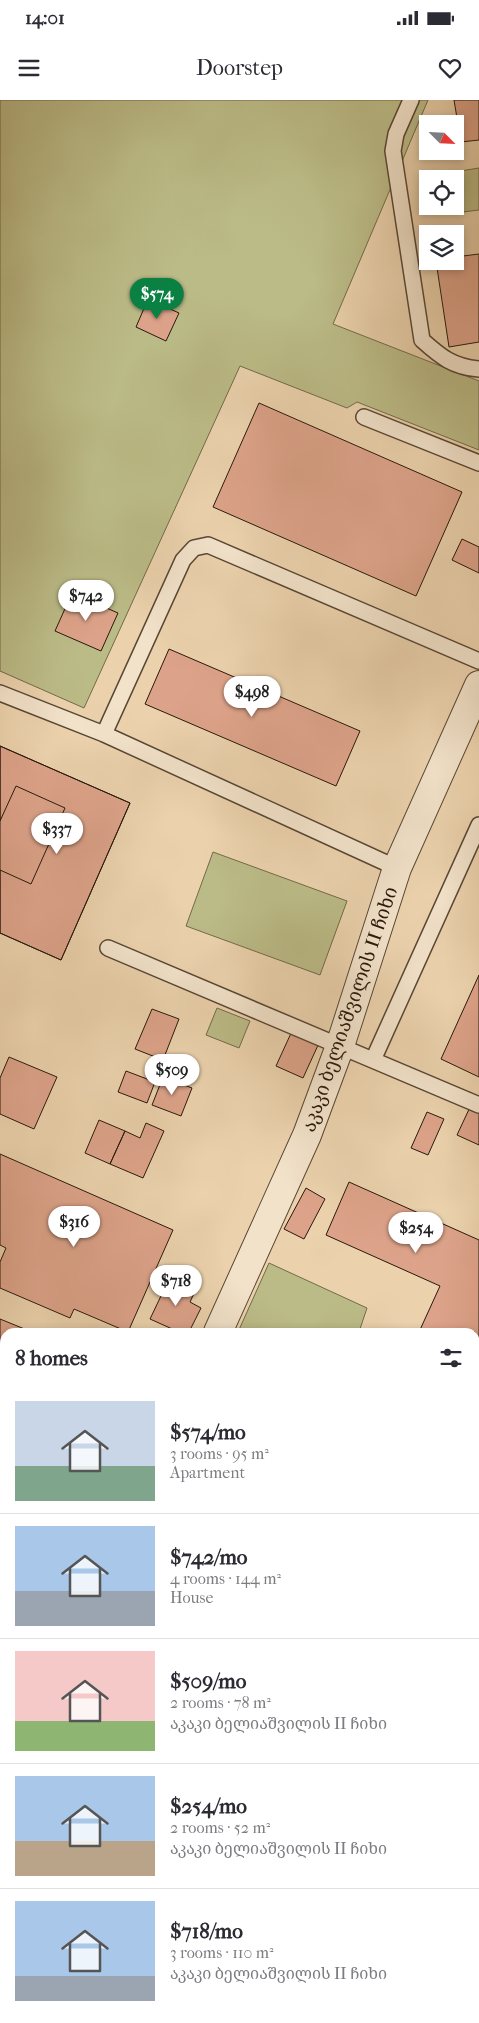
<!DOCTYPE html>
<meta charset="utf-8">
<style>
body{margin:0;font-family:"IM FELL French Canon","Noto Serif Georgian",serif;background:#f2f2f3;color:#2b2b33;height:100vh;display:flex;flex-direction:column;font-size:19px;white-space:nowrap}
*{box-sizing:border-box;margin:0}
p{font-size:16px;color:#7c7c81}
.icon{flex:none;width:28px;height:28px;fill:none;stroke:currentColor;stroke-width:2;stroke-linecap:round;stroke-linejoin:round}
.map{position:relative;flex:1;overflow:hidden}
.side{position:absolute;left:0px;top:1228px;width:480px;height:696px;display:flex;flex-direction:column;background:#fff;border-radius:15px 15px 0 0;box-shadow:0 2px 8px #0003}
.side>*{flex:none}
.needle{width:32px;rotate:114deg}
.buttons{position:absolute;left:419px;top:15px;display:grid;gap:10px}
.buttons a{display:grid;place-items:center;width:45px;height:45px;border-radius:0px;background:#fff;box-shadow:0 2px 8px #0003;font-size:25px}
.price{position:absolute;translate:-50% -42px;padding:0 11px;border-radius:18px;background:#fff;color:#222;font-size:16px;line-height:32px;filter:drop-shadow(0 1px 2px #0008)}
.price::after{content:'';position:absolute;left:50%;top:30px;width:15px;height:11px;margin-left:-8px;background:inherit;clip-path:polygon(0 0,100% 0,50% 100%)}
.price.active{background:#0b8043;color:#fff}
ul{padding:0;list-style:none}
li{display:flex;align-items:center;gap:15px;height:125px;padding:0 15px}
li+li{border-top:1px solid #e1e1e2}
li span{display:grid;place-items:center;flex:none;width:140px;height:100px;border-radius:0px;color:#555}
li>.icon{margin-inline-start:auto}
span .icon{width:60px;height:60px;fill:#fffc;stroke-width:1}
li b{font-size:21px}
h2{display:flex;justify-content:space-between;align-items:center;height:60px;padding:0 15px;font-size:21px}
.status{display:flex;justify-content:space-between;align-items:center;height:35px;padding:0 25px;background:#fff;direction:ltr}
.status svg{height:14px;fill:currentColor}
header{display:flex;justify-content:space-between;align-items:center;height:65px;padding:0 15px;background:#fff;font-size:22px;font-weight:600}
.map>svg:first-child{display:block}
.green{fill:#bbbb87;stroke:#726a49}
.building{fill:#dda38a;stroke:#28190b}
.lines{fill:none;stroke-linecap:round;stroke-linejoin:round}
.service-casing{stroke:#594734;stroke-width:18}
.minor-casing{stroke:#594734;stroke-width:30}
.secondary-casing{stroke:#28190b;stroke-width:30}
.service{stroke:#f2e2ca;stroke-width:15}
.minor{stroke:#f2e2ca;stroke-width:28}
.secondary{stroke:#f2e2ca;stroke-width:28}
.labels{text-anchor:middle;stroke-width:4.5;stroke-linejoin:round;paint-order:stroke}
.street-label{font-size:19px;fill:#28190b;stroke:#f2e2ca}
</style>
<div class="status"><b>14:01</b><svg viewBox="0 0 49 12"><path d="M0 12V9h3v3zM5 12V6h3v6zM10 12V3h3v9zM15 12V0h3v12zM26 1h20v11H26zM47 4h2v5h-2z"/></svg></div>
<header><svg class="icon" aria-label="menu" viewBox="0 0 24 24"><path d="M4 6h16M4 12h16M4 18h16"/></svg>Doorstep<svg class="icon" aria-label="heart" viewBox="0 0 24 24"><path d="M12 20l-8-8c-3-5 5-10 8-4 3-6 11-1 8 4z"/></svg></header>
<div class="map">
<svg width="479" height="1923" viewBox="0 0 479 1923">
<rect width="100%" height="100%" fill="#ebd2ad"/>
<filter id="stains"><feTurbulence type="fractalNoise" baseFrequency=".004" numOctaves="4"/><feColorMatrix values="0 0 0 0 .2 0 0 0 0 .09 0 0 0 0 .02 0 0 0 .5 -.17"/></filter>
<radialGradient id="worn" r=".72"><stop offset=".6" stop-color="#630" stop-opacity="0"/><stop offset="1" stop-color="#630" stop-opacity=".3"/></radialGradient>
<path class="green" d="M0,0H428L333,224L479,281V350L357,302L347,308L240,266L84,608L0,571Z
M479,68V110L454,113L455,79H449L448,73Z
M213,752L347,801L320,875L186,826Z
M217,908L250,921L239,948L206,935Z
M269,1163L367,1208L359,1232H238Z"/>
<path class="building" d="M454,0H479V40L461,42Z
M479,154V242L449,247L436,161H455V157Z
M148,199L179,213L166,241L136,227Z
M259,303L462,392L416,496L213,407Z
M462,439L479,447V473L452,460Z
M72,493L118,513L101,551L55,531Z
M169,549L360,631L336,686L145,604Z
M0,646L130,703L61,860L0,833V770L31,784L65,708L16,686L0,721Z
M0,646L130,703L61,860L0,833Z
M479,875V977L441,959Z
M152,909L179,919L163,960L135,949Z
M292,931L319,943L303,978L276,966Z
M9,957L57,977L34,1029L0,1014V978Z
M126,971L155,982L147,1003L118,992Z
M163,977L192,988L181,1016L152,1005Z
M471,1005L479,1009V1045L457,1035Z
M427,1012L444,1019L428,1055L411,1048Z
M99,1020L125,1031L110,1064L85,1053Z
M146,1023L164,1031L143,1078L110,1064L125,1031L140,1038Z
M0,1054L173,1130L128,1232L74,1209L70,1218L0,1188V1162L6,1148L0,1145Z
M349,1082L479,1140V1244L475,1253V1232H419L440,1186L326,1135Z
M306,1088L325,1099L304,1139L284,1129Z
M170,1177L196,1189L190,1202L201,1208L189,1232H179L150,1219Z
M0,1219L32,1232H5V1301L0,1299Z
M0,1343L5,1346V1364L0,1371Z
M5,1368V1401L0,1399V1378Z
M0,1411L5,1413V1532L0,1530Z
M0,1733H5V1799H0Z
M475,1766H479V1811H475Z
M0,1799H5V1855L0,1854Z
M141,1919H326V1923H140Z"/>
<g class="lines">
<g class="service-casing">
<path id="service" d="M411,0L396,34L393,51L422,240C441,257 453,267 479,269
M364,317L479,363
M0,593L104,634
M397,768L104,634L183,460L194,448L208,445L479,561
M108,848L479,1005
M373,960L479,725
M0,1559L5,1561
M475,1841L479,1842"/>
</g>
<g class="minor-casing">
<path id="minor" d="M218,1232L307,1035L340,946L397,768L479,585"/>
</g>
<g class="secondary-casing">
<path id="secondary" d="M0,1632H5
M475,1700H479"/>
</g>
<use href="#service" class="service"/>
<use href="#minor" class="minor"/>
<use href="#secondary" class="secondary"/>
</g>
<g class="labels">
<g class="street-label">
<text transform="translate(349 909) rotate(-71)" y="7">აკაკი ბელიაშვილის II ჩიხი</text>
</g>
</g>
<rect width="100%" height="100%" filter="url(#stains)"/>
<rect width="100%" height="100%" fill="url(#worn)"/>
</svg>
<div class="buttons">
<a><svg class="needle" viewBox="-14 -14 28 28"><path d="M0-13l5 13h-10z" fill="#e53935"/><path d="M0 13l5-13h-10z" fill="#7c7c81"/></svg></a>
<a><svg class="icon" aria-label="locate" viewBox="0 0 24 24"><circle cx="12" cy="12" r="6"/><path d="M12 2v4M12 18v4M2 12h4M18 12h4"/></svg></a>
<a><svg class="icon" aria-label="layers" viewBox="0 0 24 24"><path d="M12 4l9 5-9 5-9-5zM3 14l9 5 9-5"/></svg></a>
</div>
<b class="price active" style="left:157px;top:220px">$574</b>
<b class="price" style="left:86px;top:522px">$742</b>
<b class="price" style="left:252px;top:618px">$498</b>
<b class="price" style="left:57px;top:755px">$337</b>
<b class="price" style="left:172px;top:996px">$509</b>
<b class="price" style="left:74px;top:1148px">$316</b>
<b class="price" style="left:416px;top:1154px">$254</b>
<b class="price" style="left:176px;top:1207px">$718</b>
<section class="side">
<h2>8 homes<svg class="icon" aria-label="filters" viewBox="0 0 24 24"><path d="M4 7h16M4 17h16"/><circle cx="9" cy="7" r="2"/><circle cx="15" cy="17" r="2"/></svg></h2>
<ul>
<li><span style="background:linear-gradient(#c9d6e8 65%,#7fa58c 0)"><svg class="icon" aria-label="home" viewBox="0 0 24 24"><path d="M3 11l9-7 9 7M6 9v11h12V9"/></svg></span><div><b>$574/mo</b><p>3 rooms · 95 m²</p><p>Apartment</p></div></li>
<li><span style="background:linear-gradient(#a9c7e8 65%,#9aa5b1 0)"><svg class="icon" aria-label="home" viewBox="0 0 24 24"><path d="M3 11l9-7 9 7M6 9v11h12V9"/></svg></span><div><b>$742/mo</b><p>4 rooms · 144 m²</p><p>House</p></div></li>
<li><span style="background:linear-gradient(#f6c9c9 70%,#8fb573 0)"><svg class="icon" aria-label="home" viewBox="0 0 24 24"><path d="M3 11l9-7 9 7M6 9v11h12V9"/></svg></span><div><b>$509/mo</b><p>2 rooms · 78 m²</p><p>აკაკი ბელიაშვილის II ჩიხი</p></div></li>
<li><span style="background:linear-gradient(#a9c7e8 65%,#b9a48a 0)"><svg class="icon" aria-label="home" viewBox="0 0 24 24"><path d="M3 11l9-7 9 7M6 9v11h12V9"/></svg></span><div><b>$254/mo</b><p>2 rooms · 52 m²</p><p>აკაკი ბელიაშვილის II ჩიხი</p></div></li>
<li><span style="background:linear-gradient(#a9c7e8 75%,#9aa5b1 0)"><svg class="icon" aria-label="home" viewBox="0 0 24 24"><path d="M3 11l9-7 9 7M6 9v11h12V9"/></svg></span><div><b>$718/mo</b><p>3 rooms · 110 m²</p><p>აკაკი ბელიაშვილის II ჩიხი</p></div></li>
</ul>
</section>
</div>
